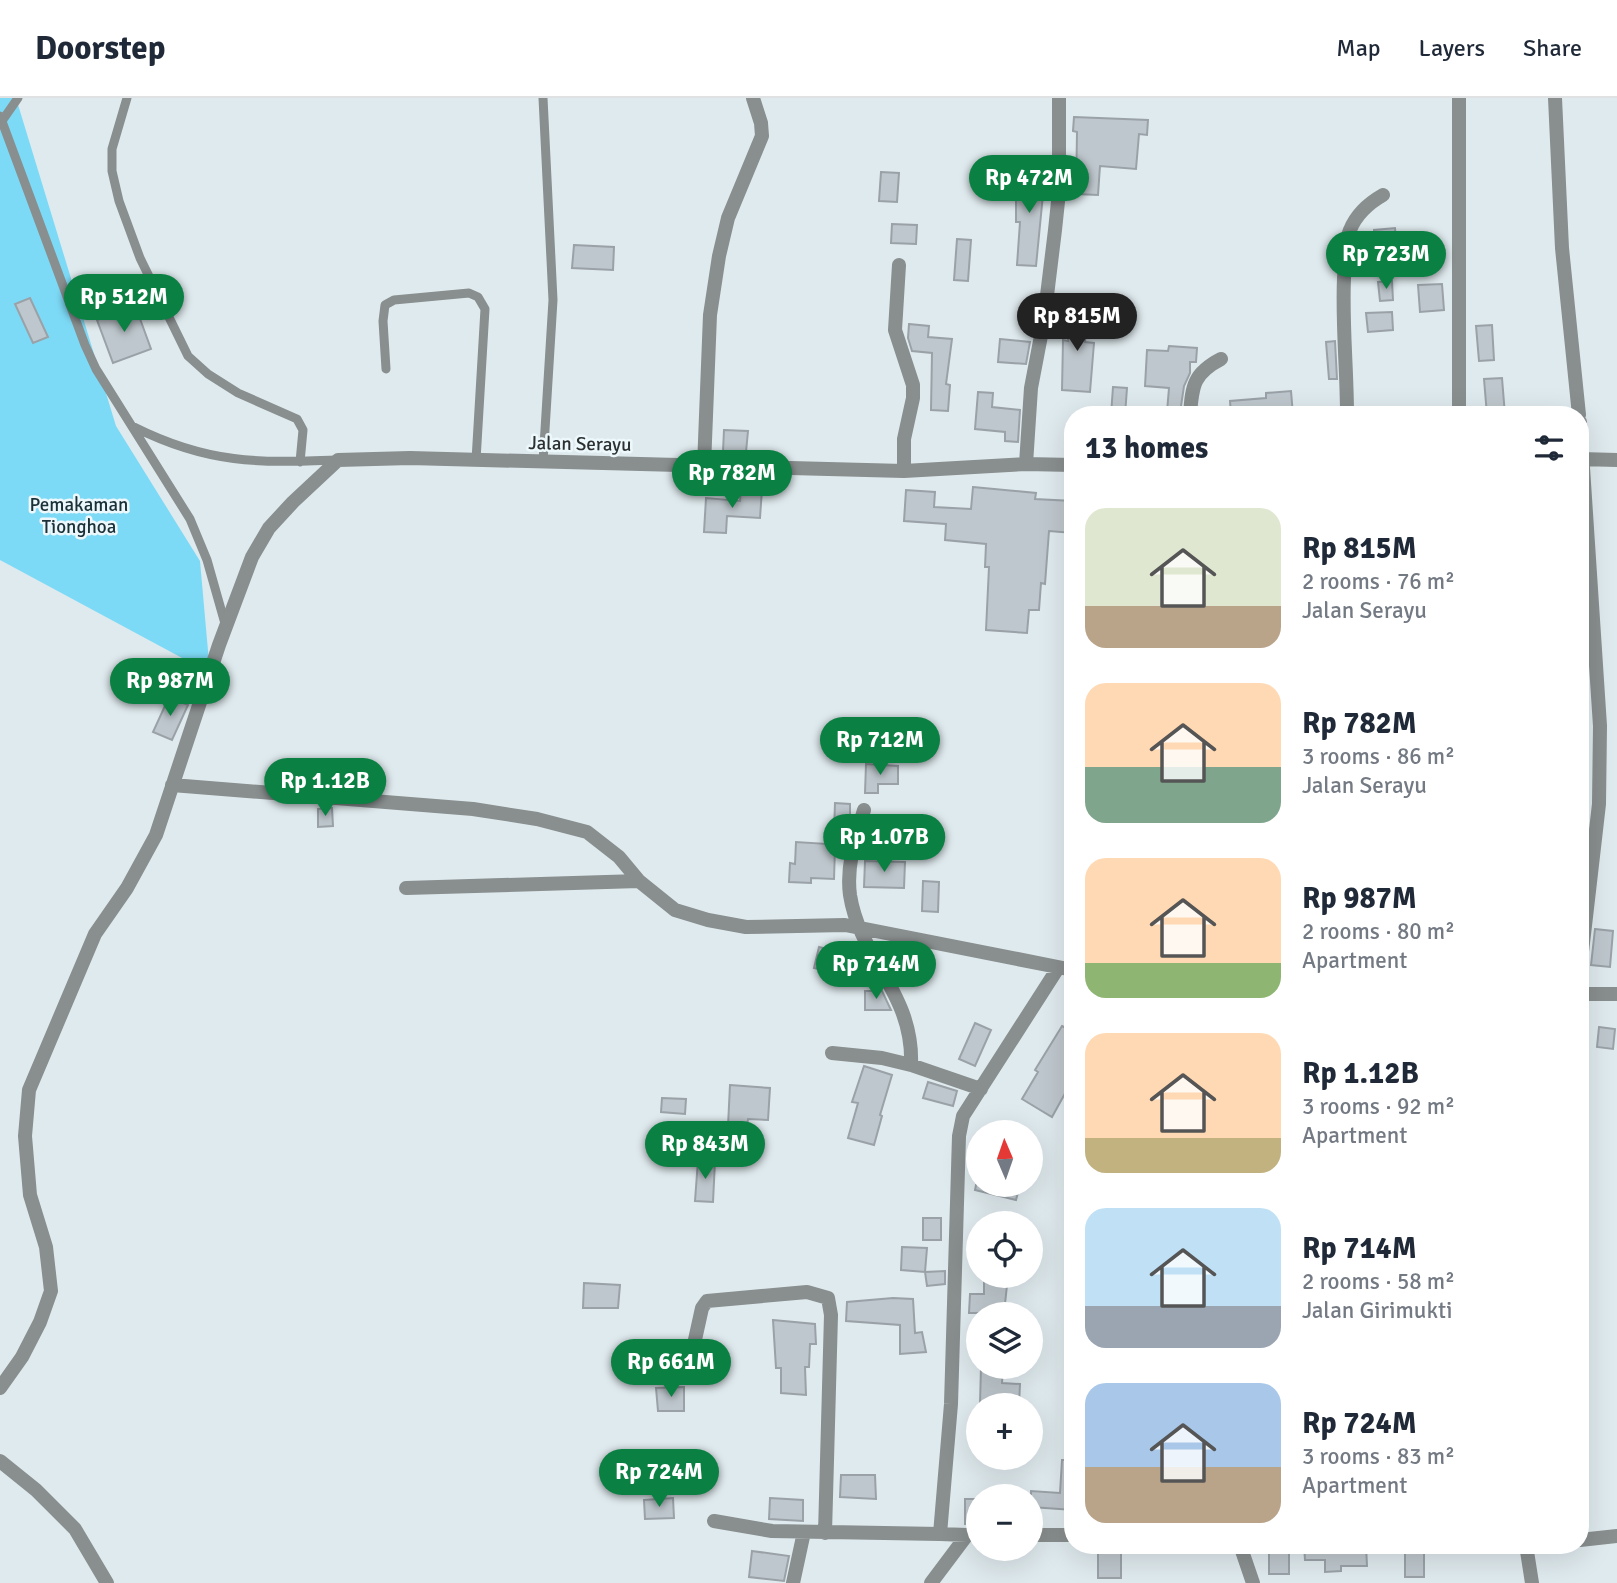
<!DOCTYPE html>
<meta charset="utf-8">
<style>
body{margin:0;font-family:Signika,sans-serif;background:#f2f2f3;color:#1f2937;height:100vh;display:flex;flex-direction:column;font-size:26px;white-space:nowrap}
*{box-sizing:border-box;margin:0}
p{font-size:23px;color:#747a83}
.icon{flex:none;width:38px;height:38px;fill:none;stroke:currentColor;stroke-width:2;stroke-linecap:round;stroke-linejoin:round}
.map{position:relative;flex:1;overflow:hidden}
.side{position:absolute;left:1064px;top:308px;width:525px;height:1148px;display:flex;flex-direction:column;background:#fff;border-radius:28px;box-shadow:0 7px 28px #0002}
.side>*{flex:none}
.needle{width:46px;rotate:358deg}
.buttons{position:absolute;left:966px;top:1022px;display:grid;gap:14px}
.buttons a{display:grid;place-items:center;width:77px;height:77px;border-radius:50%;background:#fff;box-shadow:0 7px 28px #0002;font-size:35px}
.price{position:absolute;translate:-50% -60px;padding:0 16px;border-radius:24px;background:#0b8043;color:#fff;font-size:23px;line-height:46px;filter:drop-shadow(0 2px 4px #0008)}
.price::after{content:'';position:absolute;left:50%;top:42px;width:21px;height:16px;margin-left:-10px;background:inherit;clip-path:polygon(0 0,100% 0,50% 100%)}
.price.current{background:#222;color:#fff}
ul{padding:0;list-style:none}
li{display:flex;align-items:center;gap:21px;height:175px;padding:0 21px}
li span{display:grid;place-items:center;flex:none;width:196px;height:140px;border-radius:21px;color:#555}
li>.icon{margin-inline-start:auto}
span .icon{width:84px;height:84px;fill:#fffc;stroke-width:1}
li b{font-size:30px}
h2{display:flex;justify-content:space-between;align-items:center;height:84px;padding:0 21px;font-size:30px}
header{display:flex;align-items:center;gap:42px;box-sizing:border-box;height:98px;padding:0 35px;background:#fff;border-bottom:2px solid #e0e1e3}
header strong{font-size:33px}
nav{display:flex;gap:38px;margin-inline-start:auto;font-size:24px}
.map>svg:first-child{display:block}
.green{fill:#7ddaf6}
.building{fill:#bec7cd;stroke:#9aa2a8;stroke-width:2}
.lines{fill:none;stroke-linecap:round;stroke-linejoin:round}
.service{stroke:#898e8e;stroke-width:9}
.minor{stroke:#898e8e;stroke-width:14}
.labels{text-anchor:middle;stroke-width:5;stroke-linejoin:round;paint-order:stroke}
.street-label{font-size:19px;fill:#2c3031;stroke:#ecf8fb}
.park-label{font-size:19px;fill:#1a3138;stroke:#ecf8fb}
</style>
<header>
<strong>Doorstep</strong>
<nav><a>Map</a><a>Layers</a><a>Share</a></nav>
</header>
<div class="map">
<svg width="1617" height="1485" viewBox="0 0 1617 1485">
<rect width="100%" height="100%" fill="#dfeaee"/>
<path class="green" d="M0,0H16L116,328L200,463L210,575L0,462Z"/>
<path class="building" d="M1074,19L1148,22L1147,37L1139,36L1136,71L1100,68L1098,97L1076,96L1077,34L1073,33Z
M881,74L899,75L897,104L879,103Z
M1016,74L1045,76L1036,168L1017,167L1020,124H1016Z
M892,126L917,127L916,146L891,145Z
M1395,130L1397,152L1375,154L1374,132Z
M957,141L971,142L968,183L954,182Z
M574,147L614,149L613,172L572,170Z
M1392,183L1393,202L1380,203L1378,184Z
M1442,186L1444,212L1420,214L1418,187Z
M30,200L48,239L33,245L15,206Z
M1071,205L1088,206L1085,244L1094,245L1090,294L1062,292L1063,242L1068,243Z
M135,207L151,251L113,265L97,222Z
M1392,214L1393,232L1368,234L1366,215Z
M909,226L929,228L928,239L952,241L946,286L950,287L948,313L931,312L932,255L912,253L908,240Z
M1492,227L1494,262L1479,263L1476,228Z
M1000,241L1030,244L1026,266L998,264Z
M1335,243L1337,281H1329L1326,244Z
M1169,248L1197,250L1196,264H1190V275L1184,288L1180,315L1167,314L1169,290L1145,288L1147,252L1168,253Z
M1502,280L1505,317H1487L1484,281Z
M1113,289L1127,290L1125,317H1111Z
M1291,293L1293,317H1231L1230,303L1266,300V295Z
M978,294L993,295L992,309L1020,312L1018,344L1005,343V334L975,331Z
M724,332L748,333L746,354L723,353Z
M973,389L1036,395L1035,401L1073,403V435L1049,433L1045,486L1041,485L1039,512H1029L1027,535L986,532L989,469H985L986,446L945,442L946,426L904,423L906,392L935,394L934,409L971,411Z
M741,390L762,391L760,420L727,418L726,435L704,434L706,400L740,403Z
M169,599L188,607L172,642L153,634Z
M866,666L898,668V686H878V695H865Z
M835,705L850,706V727L843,750H835L834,781L811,780V785L789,784L790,765L795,766L796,744L827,746L828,734H834Z
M332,710L333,728L318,729V711Z
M865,763L905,764L904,790L864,789Z
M923,783L939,784L938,814L922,813Z
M1595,831L1613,833L1610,869L1591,867Z
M819,849L848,856L844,877L814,870Z
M898,863L916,867L911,887L899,885L895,877Z
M865,893H882L891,912H865Z
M975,925L991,932L975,968L959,961Z
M1062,928L1073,934V981L1052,1019L1022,1001L1038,974L1035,972Z
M1599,929L1615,931L1613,951L1597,949Z
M864,968L892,977L880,1017L882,1018L874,1047L848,1040L858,1005L852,1004Z
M928,984L957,993L953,1008L923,1000Z
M730,987L770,990L768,1022L748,1021L747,1029L728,1028Z
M662,1000L686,1001L685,1016L661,1014Z
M679,1031L698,1032L697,1046L678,1044Z
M698,1062L715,1063L713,1104L695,1103Z
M976,1087H1020L1016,1102L975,1092Z
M923,1120H941V1142H923Z
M902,1149L927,1150L925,1174L901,1172Z
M945,1173V1186L927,1188L925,1174Z
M984,1178H1008L1004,1215H969L970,1196H984Z
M584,1185L620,1187L618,1210H583Z
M893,1200L913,1201L915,1235L922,1234L926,1254L900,1256V1227L846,1223L847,1204Z
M773,1222L815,1226L816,1246H810L809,1269H805L806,1297L781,1295V1270H776Z
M981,1269H1003L1002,1285L1020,1286L1019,1307L980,1306Z
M684,1289V1313H658L656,1290Z
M1062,1362H1073V1412L1031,1409V1393L1060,1395Z
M841,1377H875L876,1401L840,1399Z
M673,1400L674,1420L645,1421L644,1402Z
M770,1400L803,1402V1423L769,1421Z
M965,1401H978V1426H965Z
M1304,1447H1366L1367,1468H1341V1473L1325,1474V1462H1305Z
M1269,1450H1289V1476H1269Z
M1098,1451H1121V1480H1098Z
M752,1453L789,1458L784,1483L749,1479Z
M1405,1455H1424V1479H1405Z"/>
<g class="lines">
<path class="service" d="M127,0L112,51V73L119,103L140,160L188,258L208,276L238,295L297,321L303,332L300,364
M543,0L553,202L543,364
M0,18L85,247L96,271L190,421L207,462L226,529
M2,23L18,0
M386,271L383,223L385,207L394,202L469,195L478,199L485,211L476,362
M134,329C208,366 258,365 338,362"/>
<path class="minor" d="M1555,0L1562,150L1579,317
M899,167L895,232L913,287V300L904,341V373
M1190,317C1192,287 1194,275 1221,261
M1347,317C1347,271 1342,226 1344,180C1345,165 1344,146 1350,132C1356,117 1369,105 1383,97
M1459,317V0
M1580,324L1600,628L1599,706L1580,871
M1580,361L1617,362
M1026,366L1031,290L1044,222L1055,132L1059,94V0
M704,368L710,217L719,158L728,120L762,38L761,25L753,0
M172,687L473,711L537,721L587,734L619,759L639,783L675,812L708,822L746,829L845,827L1073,872
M864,712C856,739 846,767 850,797C860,861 914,895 911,967
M406,790L639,783
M1580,896H1617
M832,955L882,960L911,967L981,991
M687,1278L702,1210L707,1203L807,1194L828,1200L831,1217L825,1435
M0,1290L22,1259L40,1224L51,1193L46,1149L30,1097L25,1038L29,992L95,836L127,790L156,737L219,547L252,459L269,430L293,404L338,362L410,360L904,373L1026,366L1073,367
M0,1363L36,1392L75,1431L107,1485
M714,1423L772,1433L940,1436
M1031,1437H1073
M1580,1442L1617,1438
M1240,1447L1253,1485
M1526,1447L1532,1485
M793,1485L804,1434
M931,1485L967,1437L940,1436L951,1306L959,1038L963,1018L1058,870"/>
</g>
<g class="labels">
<g class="street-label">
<text transform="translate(580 345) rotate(1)" y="7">Jalan Serayu</text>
</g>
<g class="park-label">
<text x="79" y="413">Pemakaman<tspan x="79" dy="22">Tionghoa</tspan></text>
</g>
</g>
</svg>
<div class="buttons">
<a><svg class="needle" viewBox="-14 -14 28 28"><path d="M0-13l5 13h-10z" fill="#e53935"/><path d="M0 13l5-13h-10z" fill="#747a83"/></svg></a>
<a><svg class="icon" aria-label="locate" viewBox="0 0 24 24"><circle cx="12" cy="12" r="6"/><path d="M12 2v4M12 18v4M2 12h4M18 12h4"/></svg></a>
<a><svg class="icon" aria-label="layers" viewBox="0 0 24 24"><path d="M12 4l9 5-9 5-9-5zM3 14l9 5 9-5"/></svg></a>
<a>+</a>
<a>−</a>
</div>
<b class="price" style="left:1029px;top:117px">Rp 472M</b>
<b class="price" style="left:1386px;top:193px">Rp 723M</b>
<b class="price" style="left:124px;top:236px">Rp 512M</b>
<b class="price current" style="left:1077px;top:255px">Rp 815M</b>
<b class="price" style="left:732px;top:412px">Rp 782M</b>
<b class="price" style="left:170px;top:620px">Rp 987M</b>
<b class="price" style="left:880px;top:679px">Rp 712M</b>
<b class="price" style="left:325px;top:720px">Rp 1.12B</b>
<b class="price" style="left:884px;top:776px">Rp 1.07B</b>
<b class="price" style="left:876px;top:903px">Rp 714M</b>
<b class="price" style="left:705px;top:1083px">Rp 843M</b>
<b class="price" style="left:671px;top:1301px">Rp 661M</b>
<b class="price" style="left:659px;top:1411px">Rp 724M</b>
<section class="side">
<h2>13 homes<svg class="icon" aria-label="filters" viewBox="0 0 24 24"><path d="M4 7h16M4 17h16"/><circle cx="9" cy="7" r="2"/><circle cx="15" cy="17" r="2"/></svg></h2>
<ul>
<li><span style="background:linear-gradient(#dfe7d0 70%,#b9a48a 0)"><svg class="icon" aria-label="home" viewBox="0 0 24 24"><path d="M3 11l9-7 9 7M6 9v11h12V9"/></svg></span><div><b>Rp 815M</b><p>2 rooms · 76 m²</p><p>Jalan Serayu</p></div></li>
<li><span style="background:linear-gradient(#ffd9b3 60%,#7fa58c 0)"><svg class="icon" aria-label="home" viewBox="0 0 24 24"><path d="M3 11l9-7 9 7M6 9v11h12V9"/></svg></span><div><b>Rp 782M</b><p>3 rooms · 86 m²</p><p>Jalan Serayu</p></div></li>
<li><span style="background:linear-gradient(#ffd9b3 75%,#8fb573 0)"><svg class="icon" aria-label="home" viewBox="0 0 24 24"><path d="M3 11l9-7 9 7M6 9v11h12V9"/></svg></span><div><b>Rp 987M</b><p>2 rooms · 80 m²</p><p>Apartment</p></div></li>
<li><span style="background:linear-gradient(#ffd9b3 75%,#c2b280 0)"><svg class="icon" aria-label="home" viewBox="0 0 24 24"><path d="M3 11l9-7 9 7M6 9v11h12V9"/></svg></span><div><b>Rp 1.12B</b><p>3 rooms · 92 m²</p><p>Apartment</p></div></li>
<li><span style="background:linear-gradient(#bfe0f5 70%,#9aa5b1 0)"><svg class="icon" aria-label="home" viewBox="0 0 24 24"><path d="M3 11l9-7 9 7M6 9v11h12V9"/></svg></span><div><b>Rp 714M</b><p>2 rooms · 58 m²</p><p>Jalan Girimukti</p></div></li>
<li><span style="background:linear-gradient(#a9c7e8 60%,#b9a48a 0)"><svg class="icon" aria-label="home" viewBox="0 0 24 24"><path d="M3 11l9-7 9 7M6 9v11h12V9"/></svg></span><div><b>Rp 724M</b><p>3 rooms · 83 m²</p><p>Apartment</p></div></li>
</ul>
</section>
</div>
